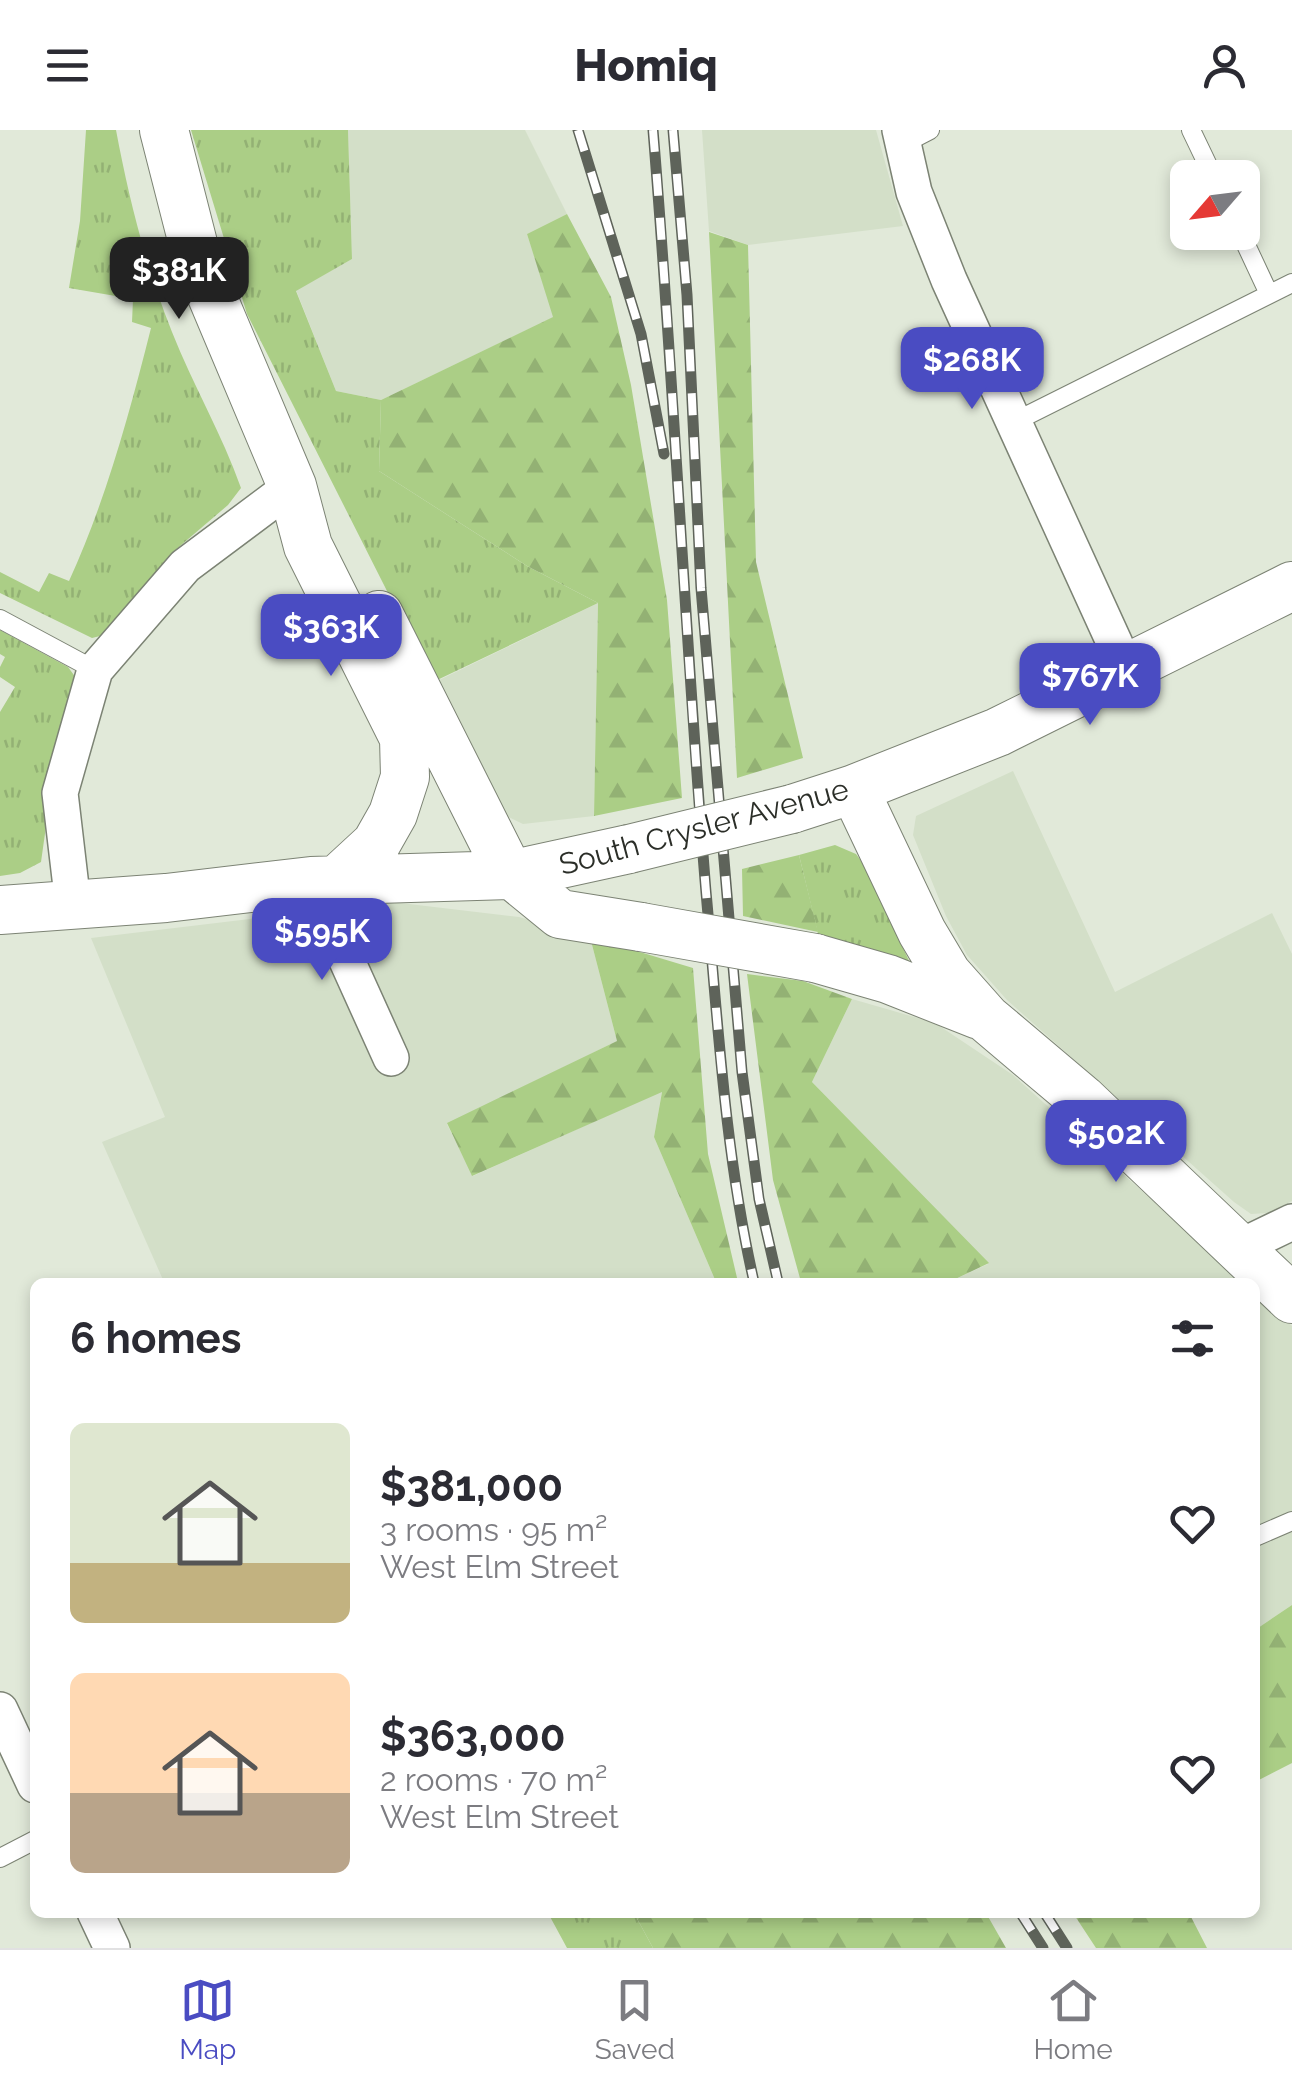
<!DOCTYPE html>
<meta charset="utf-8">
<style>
body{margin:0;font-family:Raleway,sans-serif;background:#f7f7f7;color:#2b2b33;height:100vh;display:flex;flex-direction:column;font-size:38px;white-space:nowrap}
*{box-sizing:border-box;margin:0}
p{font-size:32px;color:#7c7c81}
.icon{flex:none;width:55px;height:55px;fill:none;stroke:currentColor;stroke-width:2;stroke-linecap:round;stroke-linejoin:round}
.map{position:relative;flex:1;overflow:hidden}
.details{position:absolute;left:30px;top:1148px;width:1230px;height:640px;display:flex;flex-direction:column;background:#fff;border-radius:15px;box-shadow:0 5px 15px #0003}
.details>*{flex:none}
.needle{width:65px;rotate:242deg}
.fabs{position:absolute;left:1170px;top:30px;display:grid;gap:20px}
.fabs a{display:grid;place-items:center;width:90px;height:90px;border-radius:15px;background:#fff;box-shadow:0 5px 15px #0003;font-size:50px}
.price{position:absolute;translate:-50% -85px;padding:0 22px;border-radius:20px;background:#4a4cc2;color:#fff;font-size:32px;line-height:65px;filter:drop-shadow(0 2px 5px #0008)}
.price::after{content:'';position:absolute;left:50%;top:60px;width:30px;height:22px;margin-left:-15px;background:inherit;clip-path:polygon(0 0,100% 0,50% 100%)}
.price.on{background:#222;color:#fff}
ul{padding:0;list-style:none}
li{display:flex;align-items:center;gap:30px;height:250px;padding:0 40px}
li span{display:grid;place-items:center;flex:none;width:280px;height:200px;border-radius:15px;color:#555}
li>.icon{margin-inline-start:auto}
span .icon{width:120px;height:120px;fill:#fffc;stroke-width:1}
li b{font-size:42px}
h2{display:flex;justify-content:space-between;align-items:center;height:120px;padding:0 40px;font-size:42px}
header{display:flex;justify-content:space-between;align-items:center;height:130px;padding:0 40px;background:#fff;font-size:45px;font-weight:800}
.tab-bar{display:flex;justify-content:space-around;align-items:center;height:140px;border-top:2px solid #e1e1e2;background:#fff;font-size:28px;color:#7c7c81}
.tab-bar a{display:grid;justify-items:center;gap:5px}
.tab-bar .on{color:#4a4cc2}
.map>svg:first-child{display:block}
.built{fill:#d3dfc8}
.grass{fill:url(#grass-tufts)}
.forest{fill:url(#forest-firs)}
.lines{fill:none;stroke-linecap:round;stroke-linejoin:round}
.lane-casing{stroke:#7c8374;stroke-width:20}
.street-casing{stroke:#7c8374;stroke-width:38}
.secondary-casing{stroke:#7c8374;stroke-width:50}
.lane{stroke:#fff;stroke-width:18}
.street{stroke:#fff;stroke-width:35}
.secondary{stroke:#fff;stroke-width:48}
.rail-casing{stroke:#5e635a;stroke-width:11}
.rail{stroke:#fff;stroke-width:8;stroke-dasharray:22;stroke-linecap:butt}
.secondary-bridge-casing{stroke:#7c8374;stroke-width:50;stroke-linecap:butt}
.secondary-bridge{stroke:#fff;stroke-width:48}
.labels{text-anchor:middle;stroke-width:8;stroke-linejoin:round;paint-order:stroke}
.street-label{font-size:30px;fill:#2b2e28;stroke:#fff}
</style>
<header><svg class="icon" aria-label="menu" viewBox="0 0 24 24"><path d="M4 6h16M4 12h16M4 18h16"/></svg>Homiq<svg class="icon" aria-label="person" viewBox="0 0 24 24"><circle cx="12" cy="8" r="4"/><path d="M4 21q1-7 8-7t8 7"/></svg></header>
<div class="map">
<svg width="1292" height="1818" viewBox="0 0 1292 1818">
<defs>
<pattern id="grass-tufts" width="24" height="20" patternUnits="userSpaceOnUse" patternTransform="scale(2.5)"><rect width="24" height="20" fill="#abce86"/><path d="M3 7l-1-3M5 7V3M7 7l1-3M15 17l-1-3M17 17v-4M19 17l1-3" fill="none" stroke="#93b174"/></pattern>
<pattern id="forest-firs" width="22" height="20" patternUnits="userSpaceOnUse" patternTransform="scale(2.5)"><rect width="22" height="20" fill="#abce86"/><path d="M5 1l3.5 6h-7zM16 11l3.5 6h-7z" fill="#93b174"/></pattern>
</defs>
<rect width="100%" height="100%" fill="#e1e9d9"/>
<path class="built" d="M348,0H525L567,84L527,104L554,187L381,270L336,261L296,160L352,129Z
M702,0H876L903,96L748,115L709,101Z
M598,473L594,686L523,694L502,684L433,553Z
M1013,641L1115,862L1272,783L1292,824V1071L1268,1083L1251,1084L1234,1072L1007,870L967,825L946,786L913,705L916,686Z
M392,772L519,787L590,807L617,911L447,994L473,1046L662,961L654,1007L716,1152H289L286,1148L276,1152H164L102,1012L165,987L91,808Z
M852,869L935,893L1013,945L1243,1152H949L988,1134L812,952Z
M1255,1163L1292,1196V1475L1255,1500Z"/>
<path class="grass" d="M86,0H116C129,69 146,137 172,202C193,255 222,304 241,358L228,375L173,422L104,505L92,508L0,463V442L39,462L49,443L69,451C106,370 129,285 151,198L132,192L133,169L69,158L80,91Z
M191,0H348L352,129L296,161L336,261L381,270L379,341L527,436L598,473L433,552L247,184Z
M0,500L68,537L79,552L50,668L41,732L20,743L0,746V582L15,557L0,547V537L5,527L0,524Z
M835,715L856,724L862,732L912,837L819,808L799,725Z
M548,1783H634L653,1818H567Z"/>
<path class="forest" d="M567,84L611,167L631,255L667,470L682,668L594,686L598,473L527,436L379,341L381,270L553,187L527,104Z
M709,102L748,115L756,432L803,628L737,648Z
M799,725L818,802L743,786L742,739Z
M590,807L693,838L708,1024L738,1152H716L654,1007L662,962L472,1046L447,993L617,911Z
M747,844L803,851L852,869L812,952L989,1133L949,1152H801L773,1050Z
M1292,1475V1633L1255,1652V1500Z
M634,1783H986L1006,1818H653Z
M1073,1783H1189L1207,1818H1096Z"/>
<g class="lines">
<g class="lane-casing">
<path id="lane" d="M1191,0L1214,48
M903,14L930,0
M1240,102L1269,164
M1012,293L1292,153
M0,489L95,540
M1255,1407L1292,1391
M0,1728L35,1710"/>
</g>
<g class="street-casing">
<path id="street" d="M900,0L914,62L949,150L1125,536
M311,751L391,928
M73,774L60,663L95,540L185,436L292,356
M1238,1118L1292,1092
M0,1580L35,1655
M95,1782L112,1818"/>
</g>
<g class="secondary-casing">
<path id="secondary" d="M164,0L198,133L292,356L308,416L404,608L405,647L393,684L376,714L337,750
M379,485L510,745
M854,659L922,802L947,844L986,888L1082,969L1292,1169
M792,679L854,659L998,602L1292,456
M494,730L560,784L641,797
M0,780L166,768L311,751L510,745L629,719
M815,828L888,849L979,885"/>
</g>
<use href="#lane" class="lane"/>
<use href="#street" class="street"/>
<use href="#secondary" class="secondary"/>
<g class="rail-casing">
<path id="rail" d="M578,0L641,204L664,324
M653,0C674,254 685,508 706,762C718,894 725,1024 754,1152
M673,0L687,165L701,458L742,942L759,1069L778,1152
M1020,1782L1043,1818
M1044,1782L1067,1818"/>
</g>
<use href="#rail" class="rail"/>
<g class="secondary-bridge-casing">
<path id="secondary-bridge" d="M629,719L792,679
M641,797L815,828"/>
</g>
<use href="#secondary-bridge" class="secondary-bridge"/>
</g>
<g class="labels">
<g class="street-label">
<text transform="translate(704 697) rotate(-15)" y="10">South Crysler Avenue</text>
</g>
</g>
</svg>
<div class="fabs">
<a><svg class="needle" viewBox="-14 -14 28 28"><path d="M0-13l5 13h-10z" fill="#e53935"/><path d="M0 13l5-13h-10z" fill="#7c7c81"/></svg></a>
</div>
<b class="price on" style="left:179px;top:192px">$381K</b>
<b class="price" style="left:972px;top:282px">$268K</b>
<b class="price" style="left:331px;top:549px">$363K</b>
<b class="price" style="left:1090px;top:598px">$767K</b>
<b class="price" style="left:322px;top:853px">$595K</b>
<b class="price" style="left:1116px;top:1055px">$502K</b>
<section class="details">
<h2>6 homes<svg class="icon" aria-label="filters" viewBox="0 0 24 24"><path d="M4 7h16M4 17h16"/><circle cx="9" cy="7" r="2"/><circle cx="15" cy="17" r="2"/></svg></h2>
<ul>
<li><span style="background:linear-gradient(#dfe7d0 70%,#c2b280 0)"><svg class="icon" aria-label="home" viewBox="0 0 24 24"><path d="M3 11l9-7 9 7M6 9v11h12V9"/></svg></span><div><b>$381,000</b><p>3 rooms · 95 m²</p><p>West Elm Street</p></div><svg class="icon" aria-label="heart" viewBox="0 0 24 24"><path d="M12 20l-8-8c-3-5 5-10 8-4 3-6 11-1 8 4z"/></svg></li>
<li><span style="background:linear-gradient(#ffd9b3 60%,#b9a48a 0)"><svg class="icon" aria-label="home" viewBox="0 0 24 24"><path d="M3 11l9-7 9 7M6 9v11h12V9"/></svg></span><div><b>$363,000</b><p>2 rooms · 70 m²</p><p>West Elm Street</p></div><svg class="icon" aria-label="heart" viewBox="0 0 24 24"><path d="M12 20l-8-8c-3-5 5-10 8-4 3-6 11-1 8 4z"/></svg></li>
</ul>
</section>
</div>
<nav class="tab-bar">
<a class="on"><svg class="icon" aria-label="map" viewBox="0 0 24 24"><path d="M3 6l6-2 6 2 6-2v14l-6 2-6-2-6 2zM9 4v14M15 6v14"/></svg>Map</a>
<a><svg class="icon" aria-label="saved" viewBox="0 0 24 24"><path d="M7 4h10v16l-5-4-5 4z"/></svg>Saved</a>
<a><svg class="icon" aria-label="home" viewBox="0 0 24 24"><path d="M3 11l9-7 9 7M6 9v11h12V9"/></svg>Home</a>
</nav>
